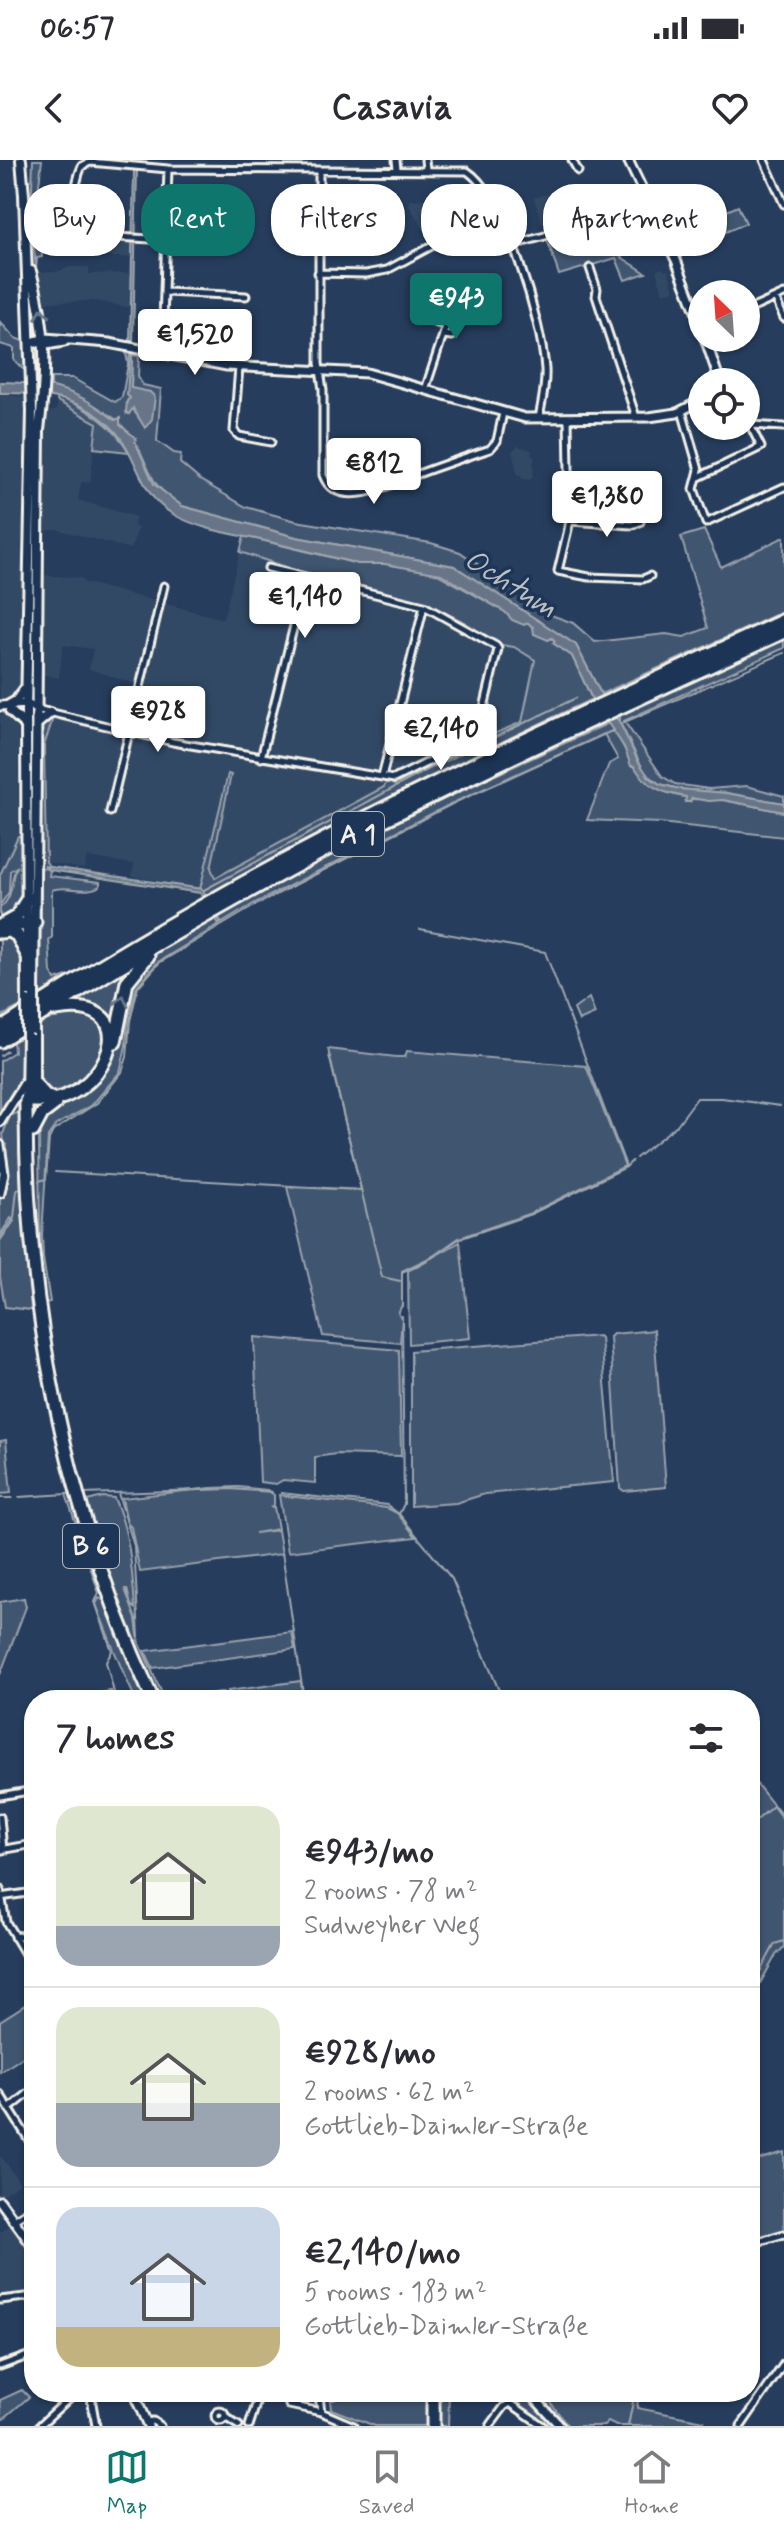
<!DOCTYPE html>
<meta charset="utf-8">
<style>
body{margin:0;font-family:Mynerve,sans-serif;background:#f2f2f3;color:#2b2b33;height:100vh;display:flex;flex-direction:column;font-size:30px;white-space:nowrap}
*{box-sizing:border-box;margin:0}
p{font-size:26px;color:#7c7c81}
.icon{flex:none;width:44px;height:44px;fill:none;stroke:currentColor;stroke-width:2;stroke-linecap:round;stroke-linejoin:round}
.map{position:relative;flex:1;overflow:hidden}
.sheet{position:absolute;left:24px;top:1530px;width:736px;height:712px;display:flex;flex-direction:column;background:#fff;border-radius:32px;box-shadow:0 2px 6px #0004}
.sheet>*{flex:none}
.top-card{position:absolute;left:24px;top:24px;width:736px;height:72px;display:flex;gap:16px}
.needle{width:52px;rotate:335deg}
.buttons{position:absolute;left:688px;top:120px;display:grid;gap:16px}
.buttons a{display:grid;place-items:center;width:72px;height:72px;border-radius:50%;background:#fff;box-shadow:0 2px 6px #0004;font-size:40px}
.price{position:absolute;translate:-50% -68px;padding:0 18px;border-radius:8px;background:#fff;color:#222;font-size:26px;line-height:52px;filter:drop-shadow(0 2px 4px #0008)}
.price::after{content:'';position:absolute;left:50%;top:48px;width:24px;height:18px;margin-left:-12px;background:inherit;clip-path:polygon(0 0,100% 0,50% 100%)}
.price.active{background:#0f766e;color:#fff}
ul{padding:0;list-style:none}
li{display:flex;align-items:center;gap:24px;height:200px;padding:0 32px}
li+li{border-top:2px solid #e1e1e2}
li span{display:grid;place-items:center;flex:none;width:224px;height:160px;border-radius:24px;color:#555}
li>.icon{margin-inline-start:auto}
span .icon{width:96px;height:96px;fill:#fffc;stroke-width:1}
li b{font-size:34px}
h2{display:flex;justify-content:space-between;align-items:center;height:96px;padding:0 32px;font-size:34px}
.tag{padding:0 28px;border-radius:32px;background:#fff;box-shadow:0 2px 6px #0004;font-size:28px;line-height:72px}
.tag.active{background:#0f766e;color:#fff}
.status{display:flex;justify-content:space-between;align-items:center;height:56px;padding:0 40px;background:#fff;direction:ltr}
.status svg{height:22px;fill:currentColor}
header{display:flex;justify-content:space-between;align-items:center;height:104px;padding:0 32px;background:#fff;font-size:36px;font-weight:700}
.tab-bar{display:flex;justify-content:space-around;align-items:center;height:112px;border-top:2px solid #e1e1e2;background:#fff;font-size:22px;color:#7c7c81}
.tab-bar a{display:grid;justify-items:center;gap:4px}
.tab-bar .active{color:#0f766e}
.map>svg:first-child{display:block}
.built{fill:#334966}
.green{fill:#40546f;stroke:#9aa2ac;stroke-width:2}
.water{fill:#677588;stroke:#9fa7ae;stroke-width:2}
.lines{fill:none;stroke-linecap:round;stroke-linejoin:round}
.stream{stroke:#9fa7ae;stroke-width:2}
.street-casing{stroke:#f4f1e8;stroke-width:11}
.secondary-casing{stroke:#f4f1e8;stroke-width:13}
.primary-casing{stroke:#f4f1e8;stroke-width:14}
.highway-casing{stroke:#f4f1e8;stroke-width:17}
.street{stroke:#1d3557;stroke-width:5}
.secondary{stroke:#1d3557;stroke-width:7}
.primary{stroke:#1d3557;stroke-width:8}
.highway{stroke:#1d3557;stroke-width:11}
.primary-bridge-casing{stroke:#f4f1e8;stroke-width:14;stroke-linecap:butt}
.primary-bridge{stroke:#1d3557;stroke-width:8}
.oneway{stroke:#68778a}
.labels{text-anchor:middle;stroke-width:7;stroke-linejoin:round;paint-order:stroke}
.shield{fill:#1d3557;stroke:#b4b9bc;stroke-width:2}
.shield-label{font-size:26px;font-weight:bold;fill:#f4f1e8}
.water-label{font-size:30px;font-style:italic;fill:#bcbfc2;stroke:#1d3557}
</style>
<div class="status"><b>06:57</b><svg viewBox="0 0 49 12"><path d="M0 12V9h3v3zM5 12V6h3v6zM10 12V3h3v9zM15 12V0h3v12zM26 1h20v11H26zM47 4h2v5h-2z"/></svg></div>
<header><svg class="icon" aria-label="back" viewBox="0 0 24 24"><path d="M15 5l-7 7 7 7"/></svg>Casavia<svg class="icon" aria-label="heart" viewBox="0 0 24 24"><path d="M12 20l-8-8c-3-5 5-10 8-4 3-6 11-1 8 4z"/></svg></header>
<div class="map">
<svg width="784" height="2266" viewBox="0 0 784 2266">
<rect width="100%" height="100%" fill="#263d5d"/>
<filter id="ink" filterUnits="userSpaceOnUse"><feTurbulence type="fractalNoise" baseFrequency=".0125" numOctaves="2"/><feDisplacementMap in="SourceGraphic" scale="16" xChannelSelector="R" yChannelSelector="G"/><feConvolveMatrix kernelMatrix="1 2 1 2 8 2 1 2 1" color-interpolation-filters="sRGB"/></filter>
<g filter="url(#ink)">
<path class="built" d="M556,31L565,57L542,64L534,38Z
M438,38L439,54L436,55L440,67L439,73L429,78L409,45V40Z
M92,79L133,81L132,97H90Z
M70,107H89V114L132,113L131,148L96,141L46,142L37,112H56Z
M663,108L664,111L668,110L674,130L663,133L656,110Z
M0,235L26,237L27,255L26,351L21,383L22,396L25,400L24,486L19,528L9,540H0Z
M57,241L97,263L90,323L81,322L78,340L136,357L134,366L138,368L131,389L56,369L42,372L44,264L46,252L55,251L57,248Z
M518,286L532,290L531,295L534,296L533,316L530,320L522,319L521,316H518L512,291Z
M240,392L307,414L425,443L464,462L501,485L514,487L535,500L522,562L478,581L477,583L394,625L384,627L215,718L211,708L231,615L228,614L200,728L132,716L134,704L87,697L84,709L46,702L44,586L53,558L124,576L138,525L89,509L93,489L63,485L59,518L41,514L44,477L42,415L82,418L83,422L223,459Z
M0,555H9L18,562V676L0,715Z
M1,1996L20,2023L0,2037V1997Z
M10,2066L34,2096V2133L0,2136V2072Z"/>
<path class="green" d="M33,0H42L38,32L42,97L37,98L36,109L31,55Z
M738,46L746,63L710,79L702,62Z
M587,51L601,84L646,113L625,120L616,98L559,115L547,79L566,72L562,59Z
M0,162L15,178L25,182L26,208L23,209L14,200V188L0,184Z
M126,193L130,194L128,234L130,239L127,253L132,248L145,267L131,228L132,195L139,196L138,217L143,225L161,229L157,281L174,293L181,294L180,303L200,320L246,347L296,361L431,383L460,392L531,441L550,446L551,455L573,463L595,482L666,474L684,477L708,468L681,377L704,370L721,407L784,377V451L601,534L576,485L454,406L296,377L182,346C148,325 152,312 135,281L136,278H133L117,260L103,251L51,226V218H72L115,242L122,237L128,204Z
M58,236C88,249 113,264 129,292L94,288L97,263L57,241Z
M244,376L358,404H385L432,411L505,452C511,459 518,465 528,463L548,480L552,478L555,481L553,483L572,496L592,539C461,600 333,665 206,735L200,729L228,614L231,615L211,708L215,718L384,627L387,621L394,625L477,584V581L522,562L535,500L514,487L501,485L464,462L425,443L307,414L240,392Z
M784,479V488L624,561L662,616L675,624L709,629L747,626L784,636V643L726,633L679,629L660,624L645,613L620,563V555Z
M48,557L53,558L44,586L46,702L49,706L44,708L50,710L49,716L100,722V726C85,735 67,724 52,730V778L49,779L51,812L55,820L67,816L40,834L41,566Z
M609,563L614,570L611,572L615,571C635,607 640,630 686,637L687,639L723,640L784,652V677L660,663L587,660L609,604L618,599L604,574L455,642L255,743L158,802L137,826L128,860L126,886L120,912L92,945L56,965L48,976L42,1075L43,1098L50,1142L45,1143L40,1097L39,967C42,962 46,956 50,952C66,937 88,941 104,915C130,876 114,833 150,799C172,779 222,756 249,740C366,674 487,618 609,563Z
M23,675L22,739L17,751L0,763V748C17,734 8,716 18,706L10,711L9,732L0,745V715L18,676Z
M0,776H14L22,796L21,846L0,857Z
M134,806L113,876C101,851 100,843 70,845Z
M589,838L595,854L579,861L574,849Z
M74,850L100,859C102,865 106,871 106,877C106,907 52,959 40,921L38,864Z
M21,877C22,916 26,922 0,953V901L14,892L13,881Z
M328,889L396,897H405L407,891L586,906L625,1006L531,1053L459,1078L433,1096L402,1111V1145L398,1153L402,1159L400,1183L323,1176L287,1027L361,1030Z
M19,952L24,964V1036L31,1150L5,1147L0,1117V1081L14,1061L11,1058L0,1075V1040L7,1008L3,974L10,956Z
M460,1082L470,1178L409,1184L408,1111Z
M654,1170L666,1327L624,1331L620,1328L610,1177L613,1174Z
M599,1176L601,1178L614,1322L485,1334L456,1343L411,1346V1191Z
M254,1177L399,1190L401,1296L336,1294L315,1297V1323L283,1320L276,1324L260,1322Z
M6,1280L11,1333L0,1334V1281Z
M238,1327L267,1330L274,1335V1345L270,1347H274L278,1369L255,1373L278,1370L282,1394L140,1412L131,1367L127,1363L122,1338L211,1328Z
M279,1335L387,1348L397,1353L416,1377L288,1392Z
M103,1337L114,1338C130,1373 132,1410 135,1448L131,1445L127,1429H125L136,1459L139,1482L165,1540H161C131,1476 104,1410 87,1341Z
M24,1438L26,1447L0,1515V1442Z
M99,1438L106,1442L145,1540H136C121,1509 108,1476 96,1444Z
M292,1472L295,1489L153,1508L145,1491Z
M301,1521L303,1540L167,1538L222,1532L232,1537L228,1531Z
M111,1531L114,1540H62Z
M750,1616L784,1658V1787L776,1795L750,1841Z
M34,1839V1890L0,1912V1861Z
M750,1941L758,2000L784,1992V2077L750,2087Z
M22,2230L29,2237L2,2260L0,2240Z
M356,2232H426L427,2266H375L331,2249L330,2241Z
M439,2232H449L448,2266H440Z
M487,2232H523L554,2266H547L512,2240L507,2239L502,2243Z
M543,2232H639L637,2248L704,2261L702,2266H616L608,2262L604,2266H568Z"/>
<path class="water" d="M134,10H137L133,181H130Z
M130,194L132,195L131,228L150,232L155,237L152,259L145,268L133,248L129,254L126,252L127,241L130,238L127,235Z
M0,222C49,223 76,228 115,260L120,258V265L136,278L135,281L154,324L182,346L296,377L454,406L576,485L601,534L620,563L638,601L649,617L660,624L679,629L726,633L784,643V652L723,640L709,641L692,638L690,642H685L686,637C662,633 647,627 634,606H631L624,587L592,539L572,496L553,483L555,481L552,478L548,480L534,474L533,467L528,463L524,465L512,460L505,452L441,414L385,404H358C329,396 299,389 270,382C236,374 201,371 171,353C145,337 141,313 127,288C100,241 50,232 0,233Z
M44,706L202,729L221,762L219,764L200,733L50,710Z"/>
<g class="lines">
<path class="stream" d="M620,564L784,493
M456,642L614,570
M204,730L425,611L576,538
M420,769L545,792L626,1006
M329,895L382,1117L400,1121
M0,896L7,891
M636,998L677,965L697,938H722L780,946
M55,1012L361,1030
M39,1021L46,1019L49,979L53,971L97,943L122,912L127,897L130,861L138,827L159,803L256,745L454,643
M0,1078L14,1058L17,1030L22,1028
M402,1146V1112L433,1097L459,1079L531,1054L626,1007L632,1001
M118,1333L134,1386L139,1477
M281,1333L387,1345L399,1354L452,1419L503,1540
M66,1334L99,1433L95,1442L112,1491L106,1502L116,1540
M83,1334L230,1329L272,1332
M19,1337L68,1334
M0,1338H12
M399,1354L404,1344L402,1156
M282,1392L304,1540
M775,1649L784,1660
M750,1666L773,1646L775,1649
M750,1830L775,1784L784,1781
M628,2266L635,2232"/>
<g class="street-casing">
<path id="street" d="M396,0L397,9
M425,0L426,9
M572,0L578,11
M764,0L784,44
M319,10V203L323,230V315C337,353 393,323 418,314C442,305 466,297 490,289L497,281L503,253
M167,67L246,71
M167,80L84,75C70,62 74,23 82,6L90,2L168,9L467,11C505,35 542,164 545,209C546,226 542,242 539,258
M512,85L545,76L554,70
M590,108L597,129L596,136L636,257
M318,113L366,114L387,110L437,83
M166,132L246,136
M775,138L784,158
M746,151L784,134
M443,175L452,176L454,171L446,166
M162,193L168,9
M239,207L234,271L239,276L271,282
M425,230L446,166L425,159
M682,251L699,310L694,329L706,363L784,327
M746,257L750,265L784,267
M568,258L570,361L558,411L589,417L643,419L650,416
M699,317L761,287L750,265
M570,361L632,365L640,362
M36,549L173,582L394,619L472,580L478,573L498,489L496,486L424,446L306,417
M261,598L306,417L268,408
M382,617L424,446
M110,652L164,426
M0,1636L34,1630
M0,1657L3,1690
M0,1690L34,1684
M0,1729L6,1762L34,1809
M0,1737L34,1732
M14,1777L34,1773
M0,1934L34,1988
M9,1949L34,1929
M12,2061L34,2048
M750,2084L784,2074
M0,2140L34,2136
M0,2206L33,2194
M90,2232L96,2266
M319,2236L321,2252L354,2266
M289,2245L321,2252
M215 2256a5 5 0 1 1 10 0a5 5 0 1 1-10 0Z
M225,2257L239,2266
M147,2262L153,2261L160,2266
M39,2266L76,2232
M249,2266L260,2232
M490,2266L504,2247L510,2243L543,2266
M741,2266L784,2204"/>
</g>
<g class="secondary-casing">
<path id="secondary" d="M628,0L676,100L702,167
M705,178L720,222
M31,182L45,178L109,183L227,206L367,213L525,258L649,257L677,253L702,240
M31,182L52,184L64,182
M0,546L27,544L36,549
M0,962L25,922
M0,985L4,1013L0,1033
M0,2041L34,2088
M133,2232L148,2266
M263,2232L300,2237L338,2232
M529,2232L560,2266"/>
</g>
<g class="primary-casing">
<path id="primary" d="M21,0L24,35L32,251L26,551L27,841
M31,111C47,169 47,210 39,270L34,836
M9,545L16,541L27,526
M10,551L26,566
M37,564L50,553
M26,941L27,875
M34,941V870"/>
</g>
<g class="highway-casing">
<path id="highway" d="M0,766L16,757L28,738
M4,768L35,762
M0,772L9,771L17,775L27,795
M56,850C138,836 116,917 64,937C51,942 39,941 26,941C25,1151 65,1349 153,1540
M0,869C144,775 295,691 449,616C560,562 672,512 784,460
M0,881C114,808 231,739 351,677C493,604 639,539 784,472
M115,882L127,822L148,796
M34,923L46,936L55,940
M33,971L42,954L55,944
M433,2232V2266"/>
</g>
<use href="#street" class="street"/>
<use href="#secondary" class="secondary"/>
<use href="#primary" class="primary"/>
<use href="#highway" class="highway"/>
<g class="primary-bridge-casing">
<path id="primary-bridge" d="M27,841V875
M34,870V836"/>
</g>
<use href="#primary-bridge" class="primary-bridge"/>
</g>
<defs><path id="oneway-chevron" d="M-2-3.5L2.5 0L-2 3.5" fill="none" stroke-width="1.6" stroke-linecap="round" stroke-linejoin="round" transform="scale(2)"/></defs>
<g class="oneway">
<use href="#oneway-chevron" transform="translate(42 154) rotate(-100)"/>
<use href="#oneway-chevron" transform="translate(122 841) rotate(-78)"/>
</g>
</g>
<g class="labels">
<g class="shield">
<rect x="332" y="652" width="52" height="44" rx="6"/>
<rect x="63" y="1364" width="56" height="44" rx="6"/>
</g>
<g class="shield-label">
<text x="358" y="683">A 1</text>
<text x="91" y="1395">B 6</text>
</g>
<g class="water-label">
<text transform="translate(511 423) rotate(32)" y="10">Ochtum</text>
</g>
</g>
</svg>
<div class="buttons">
<a><svg class="needle" viewBox="-14 -14 28 28"><path d="M0-13l5 13h-10z" fill="#e53935"/><path d="M0 13l5-13h-10z" fill="#7c7c81"/></svg></a>
<a><svg class="icon" aria-label="locate" viewBox="0 0 24 24"><circle cx="12" cy="12" r="6"/><path d="M12 2v4M12 18v4M2 12h4M18 12h4"/></svg></a>
</div>
<b class="price active" style="left:456px;top:181px">€943</b>
<b class="price" style="left:195px;top:217px">€1,520</b>
<b class="price" style="left:374px;top:346px">€812</b>
<b class="price" style="left:607px;top:379px">€1,380</b>
<b class="price" style="left:305px;top:480px">€1,140</b>
<b class="price" style="left:158px;top:594px">€928</b>
<b class="price" style="left:441px;top:612px">€2,140</b>
<div class="top-card">
<a class="tag">Buy</a>
<a class="tag active">Rent</a>
<a class="tag">Filters</a>
<a class="tag">New</a>
<a class="tag">Apartment</a>
</div>
<section class="sheet">
<h2>7 homes<svg class="icon" aria-label="filters" viewBox="0 0 24 24"><path d="M4 7h16M4 17h16"/><circle cx="9" cy="7" r="2"/><circle cx="15" cy="17" r="2"/></svg></h2>
<ul>
<li><span style="background:linear-gradient(#dfe7d0 75%,#9aa5b1 0)"><svg class="icon" aria-label="home" viewBox="0 0 24 24"><path d="M3 11l9-7 9 7M6 9v11h12V9"/></svg></span><div><b>€943/mo</b><p>2 rooms · 78 m²</p><p>Sudweyher Weg</p></div></li>
<li><span style="background:linear-gradient(#dfe7d0 60%,#9aa5b1 0)"><svg class="icon" aria-label="home" viewBox="0 0 24 24"><path d="M3 11l9-7 9 7M6 9v11h12V9"/></svg></span><div><b>€928/mo</b><p>2 rooms · 62 m²</p><p>Gottlieb-Daimler-Straße</p></div></li>
<li><span style="background:linear-gradient(#c9d6e8 75%,#c2b280 0)"><svg class="icon" aria-label="home" viewBox="0 0 24 24"><path d="M3 11l9-7 9 7M6 9v11h12V9"/></svg></span><div><b>€2,140/mo</b><p>5 rooms · 183 m²</p><p>Gottlieb-Daimler-Straße</p></div></li>
</ul>
</section>
</div>
<nav class="tab-bar">
<a class="active"><svg class="icon" aria-label="map" viewBox="0 0 24 24"><path d="M3 6l6-2 6 2 6-2v14l-6 2-6-2-6 2zM9 4v14M15 6v14"/></svg>Map</a>
<a><svg class="icon" aria-label="saved" viewBox="0 0 24 24"><path d="M7 4h10v16l-5-4-5 4z"/></svg>Saved</a>
<a><svg class="icon" aria-label="home" viewBox="0 0 24 24"><path d="M3 11l9-7 9 7M6 9v11h12V9"/></svg>Home</a>
</nav>
